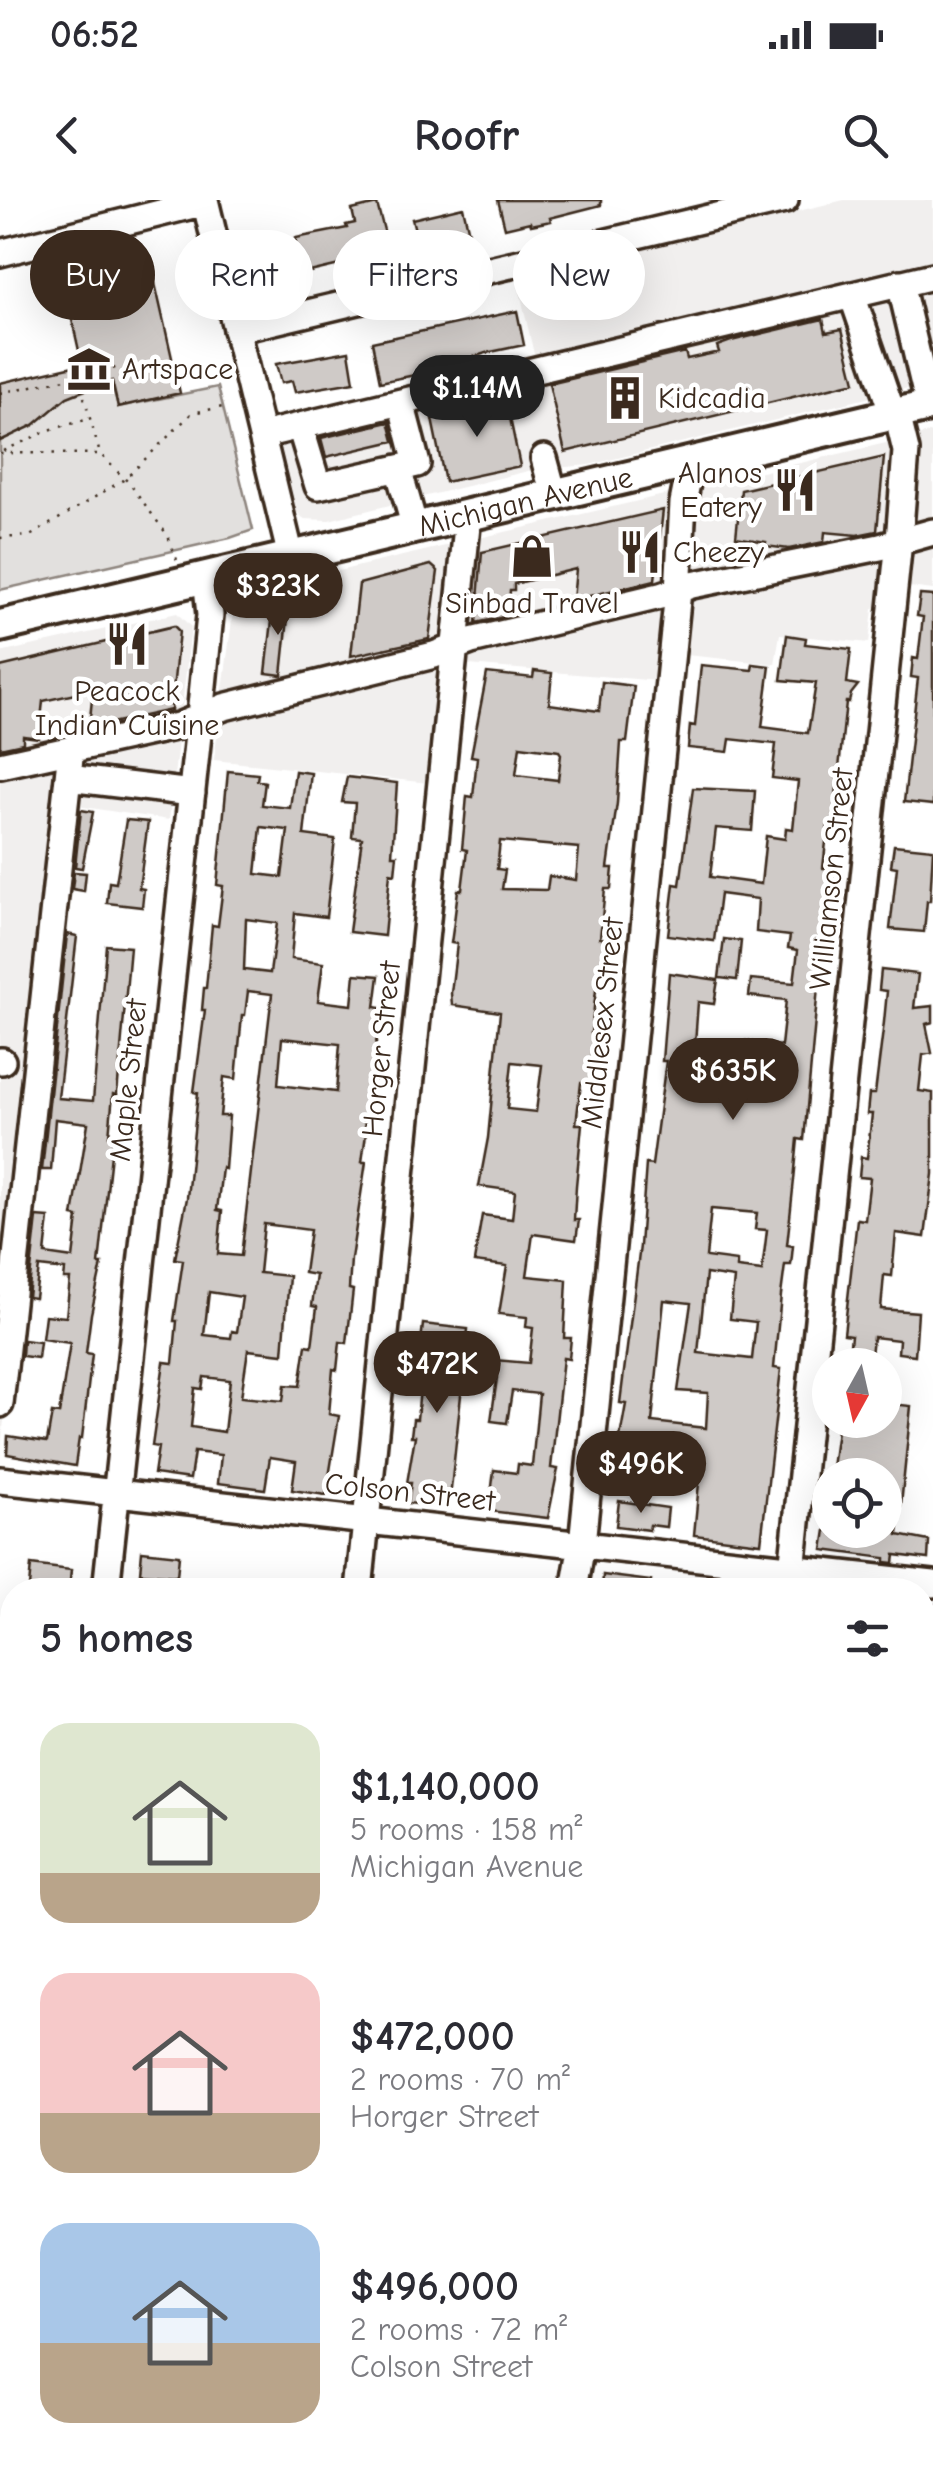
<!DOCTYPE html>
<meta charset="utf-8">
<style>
body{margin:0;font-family:"Comic Neue",sans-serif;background:#f7f7f7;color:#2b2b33;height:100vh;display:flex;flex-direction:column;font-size:38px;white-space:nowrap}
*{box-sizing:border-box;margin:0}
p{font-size:32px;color:#7c7c81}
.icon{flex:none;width:55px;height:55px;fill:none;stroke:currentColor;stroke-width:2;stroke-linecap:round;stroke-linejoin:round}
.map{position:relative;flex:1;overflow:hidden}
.side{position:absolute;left:0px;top:1378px;width:935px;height:892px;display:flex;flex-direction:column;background:#fff;border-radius:40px 40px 0 0;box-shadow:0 10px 40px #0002}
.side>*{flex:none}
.hud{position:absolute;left:30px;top:30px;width:875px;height:90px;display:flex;gap:20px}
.needle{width:65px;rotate:188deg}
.fabs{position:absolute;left:812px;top:1148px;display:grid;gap:20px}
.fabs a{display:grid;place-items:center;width:90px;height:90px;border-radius:50%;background:#fff;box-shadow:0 10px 40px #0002;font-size:50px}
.price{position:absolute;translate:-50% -85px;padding:0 22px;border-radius:35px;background:#3b2a1e;color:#fff;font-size:32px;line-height:65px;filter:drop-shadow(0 2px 5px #0008)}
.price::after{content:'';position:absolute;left:50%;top:60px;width:30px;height:22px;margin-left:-15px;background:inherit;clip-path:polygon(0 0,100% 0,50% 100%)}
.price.current{background:#222;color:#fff}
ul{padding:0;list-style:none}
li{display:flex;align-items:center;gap:30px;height:250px;padding:0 40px}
li span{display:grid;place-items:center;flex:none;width:280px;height:200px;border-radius:30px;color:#555}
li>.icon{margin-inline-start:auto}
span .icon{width:120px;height:120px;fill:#fffc;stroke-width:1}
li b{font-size:42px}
h2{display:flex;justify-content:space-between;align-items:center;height:120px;padding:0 40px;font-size:42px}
.pill{padding:0 35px;border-radius:45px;background:#fff;box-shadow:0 10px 40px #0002;font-size:35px;line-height:90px}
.pill.current{background:#3b2a1e;color:#fff}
.status{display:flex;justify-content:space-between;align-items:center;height:70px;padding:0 50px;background:#fff;direction:ltr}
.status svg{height:28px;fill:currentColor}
header{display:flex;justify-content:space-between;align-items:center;height:130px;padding:0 40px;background:#fff;font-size:45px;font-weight:800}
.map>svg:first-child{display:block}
.built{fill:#f1efee}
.green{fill:#e2e0de;stroke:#8e857e;stroke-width:2.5}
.building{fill:#cfcac7;stroke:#3b2a1e;stroke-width:2.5;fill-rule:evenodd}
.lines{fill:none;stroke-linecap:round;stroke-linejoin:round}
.minor-casing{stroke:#3b2a1e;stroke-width:32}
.major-casing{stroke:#3b2a1e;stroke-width:38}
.path{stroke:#3b2a1e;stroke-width:2.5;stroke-dasharray:2.5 8;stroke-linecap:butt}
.minor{stroke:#fff;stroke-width:25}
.major{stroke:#fff;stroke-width:30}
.labels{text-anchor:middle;stroke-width:9;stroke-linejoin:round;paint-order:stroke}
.poi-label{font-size:30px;fill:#3b2a1e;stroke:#fff;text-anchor:start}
.street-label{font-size:30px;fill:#3b2a1e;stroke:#fff}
</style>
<div class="status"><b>06:52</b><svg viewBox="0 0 49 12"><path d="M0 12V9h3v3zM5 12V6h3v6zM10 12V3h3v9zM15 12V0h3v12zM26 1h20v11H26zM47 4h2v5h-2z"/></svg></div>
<header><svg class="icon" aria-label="back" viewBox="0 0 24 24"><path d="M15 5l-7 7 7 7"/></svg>Roofr<svg class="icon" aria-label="search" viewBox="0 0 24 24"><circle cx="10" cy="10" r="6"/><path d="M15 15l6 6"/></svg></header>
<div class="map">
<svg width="933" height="2269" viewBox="0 0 933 2269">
<rect width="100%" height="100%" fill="#fff"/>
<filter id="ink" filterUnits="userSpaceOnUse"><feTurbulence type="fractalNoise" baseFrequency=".01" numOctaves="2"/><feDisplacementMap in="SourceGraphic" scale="20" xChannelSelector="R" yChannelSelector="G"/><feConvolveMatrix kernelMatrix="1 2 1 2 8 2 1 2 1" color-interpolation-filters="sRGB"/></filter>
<g filter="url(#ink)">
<path class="built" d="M844,0H933V182L589,265L532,270L329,320L304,319L297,312L276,225L536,163L517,79Z
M933,232V390L909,387L873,409L869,443L780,434L775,464L686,455L682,483L469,465L457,586L214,560L234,404L253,391Z
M177,413L191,427L169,620L71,605L0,1257V453Z"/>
<path class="green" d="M112,181L118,207L218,187L253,330L230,338L0,390V241L34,225L67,197Z
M923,1403L933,1404V1704L922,1703Z"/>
<path class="building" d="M498,0H601V5L550,18L551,21L531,25L530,22L505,28Z
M377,4L390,53L255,85L246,48L261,44L262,50L296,42V38L347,28L346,25L355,23L352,10Z
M463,7L470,37L440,43L441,48L421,53L412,19Z
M152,70L180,193L118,207L112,181L99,184L67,197L34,225L0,241V183L82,164L70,111L93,106L88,84Z
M517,111L524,145L486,153L420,174L380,182L372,142Z
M823,119L826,132L842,129L855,182L565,252L549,184L685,152L687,159L719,152L717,146L731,141Z
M349,151L354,182L295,192L292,181L281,183L276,164Z
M505,194L520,266L445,282L432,219L473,210L472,202Z
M389,222L394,241L326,257L321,238Z
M884,257L877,331L857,335L825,332L824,342L789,349L765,346L766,342L736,337L741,290Z
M663,310L655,380L573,400L576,369L514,384V390H510L508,416L476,423L482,352Z
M431,365L438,371L429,439L351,456L359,384Z
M920,395L933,396V605L904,602L918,478L911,477L913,458L918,459L923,417L917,416Z
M290,399L282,475L266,473L274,403Z
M174,426L179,431L171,510L89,528L93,490L43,501L39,538L23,536V543L0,548V467Z
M787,435L806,438L805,444L851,449L847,483L858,485L851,494L849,502H846L833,625H828L823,668L835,670L833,690L827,689L804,940L798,939L794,980L787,1045L793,1046L791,1065H785L781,1095L774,1168L781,1169L761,1343L694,1335L701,1262L654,1259L653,1269L615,1265L626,1204L620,1203L640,1046L646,964L652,965L666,861H662L669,773L718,780L714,804L698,802L693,871L708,873L705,899L738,903L746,841L781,846L786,800L749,796L751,779L794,783L798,750L788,748L790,736L756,732L758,699L720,694L714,741L668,735L674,684L680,685L693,588L755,591L752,631L716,628L710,677L761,684L766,636L785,639L786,628L793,629L798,581L772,578L776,544L730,539L728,552L688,548L690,525L695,526L701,465L752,470L753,464L770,466L762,527L808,533L816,483L781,480ZM711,1009L757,1013L755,1029L767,1030L762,1071L737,1068V1061L706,1057ZM706,1074L734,1078L730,1119L756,1122L752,1159L698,1153ZM664,1100L691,1103L678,1191L708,1193L706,1228L652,1222Z
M534,471L552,473L549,504L599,511L602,482L634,486L627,542H621L617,603L608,668H613L611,689H605L600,738L607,739L602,790H596L591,833H594L591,863L595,864L593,884L581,883L576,924H582L576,986L574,1020H579L576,1040L533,1034L527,1076L567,1080L564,1138H571L569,1159L563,1158L551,1268L558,1269L548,1318L489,1311L494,1270L517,1273L518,1264L532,1266L539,1194L512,1191L507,1223L491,1221L497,1178H493L495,1160L529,1163L533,1128L526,1127L527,1117L499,1114L507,1066L474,1062L482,1015L512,1019L515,991L479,986L488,938L500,812L452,805L451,793L457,744L451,743L454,722L458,690H462L467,650L462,649L465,618L467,596L473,597L477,557L471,556L487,473L533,478ZM520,546L559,551L561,554L558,580L516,575ZM500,641L579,648L576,680L549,676L547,690L502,689L505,670L497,669ZM512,862L542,865L536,912L507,909Z
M228,571L258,574L257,580L265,582L262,605L290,608L295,571L311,573L304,635L335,639L326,717L295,713L291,759L323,763L318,801L352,805L355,774L379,776L375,807L381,808L372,871L376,872L373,893H369L363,934H366L362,962H366L351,1059L349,1089L353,1090L347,1143L340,1142L337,1170L333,1169L329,1214L339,1216L326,1295L292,1290L296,1261L270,1257L265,1289L218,1283L221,1255L194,1252L190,1279L154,1274L158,1247L152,1246L164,1162L173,1163L177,1121H174L183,1060L175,1059L187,998L198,893L194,892L205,810H202L204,788H206L212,725L218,726L223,686L217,685ZM261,627L288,630L282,677L256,674ZM246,719L277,723L270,773L244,770ZM248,791L272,794L241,1056L218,1054L222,1011L217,1010L222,968L225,969L229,916H220L224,877L236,879L242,815H245ZM282,838L340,844L336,892L278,885ZM264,1024L310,1030L304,1073L316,1075L312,1106L317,1107L312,1146L306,1145L300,1186L285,1185L283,1201L241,1197L248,1150L283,1154L289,1076L259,1073ZM209,1092L242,1097L237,1132L232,1131L231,1138L204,1135ZM204,1177L230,1180L224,1232L191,1227L195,1188L202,1189Z
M347,577L397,583L392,655H397L395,674L390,673L384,736L349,732L362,638L352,637L355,603L342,602Z
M81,610L93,612L82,668L75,667Z
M126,620L148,622L139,688L144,689L142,707L107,703L109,682L116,683Z
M894,645L933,649L930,701H927L924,732L890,729L897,667L891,666Z
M74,672L86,673L84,691L72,689Z
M67,734L77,736L58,898L93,901L106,745L130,747L117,895L113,894L109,936H113L99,1064H102L91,1114L86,1153L92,1154L82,1238H79L75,1266L7,1254L8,1236L47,1242L52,1213L59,1214L70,1143L42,1139L45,1115L66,1117L70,1079H64L65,1070L39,1067L35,1098L28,1097L37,1017L49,1018L45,1054L73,1058L78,1017L73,1016L88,923L55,919L51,970H42Z
M724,739L741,741L737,780L719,778Z
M881,770L918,774L914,808L933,806V822L926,824L932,853L923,855L919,891L933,893V974L925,1037L896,1033L892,1076L884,1075L881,1109L918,1112L915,1155L898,1153L899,1140L873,1137L870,1165H858L848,1164L851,1135L844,1134L857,1019L865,1020L870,978L859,977L861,957L867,958L872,914H867L869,894H875L884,822L887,791L879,790Z
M423,1124L468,1129L449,1308L408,1303L411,1283H407L415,1236H411L413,1219H417L420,1189L416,1188L418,1171L422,1172L425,1142H421Z
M23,1140L40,1142L38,1158L22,1156Z
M891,1204L911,1206L898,1335L929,1341L928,1359L895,1355L894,1363L885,1362V1358L823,1350L826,1330L885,1336V1275H831L837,1230L841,1231L842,1220H890Z
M619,1301L668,1308L666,1327L650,1325L649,1330L616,1326Z
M142,1351L179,1355L177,1376L140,1373Z
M31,1365L71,1370L69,1390L29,1387Z
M603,1375L651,1381L650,1390H602Z"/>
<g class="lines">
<g class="minor-casing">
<path id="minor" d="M205,0L291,357
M0,53L205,2
M900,83L929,206
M852,95L893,215
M236,130L785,0
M300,226L318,286L417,264L401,202
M262,235L933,76
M544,258L554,295
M398,268L415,328
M0,565L178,526L224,507L434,455L471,441L660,396L692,385L880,347L933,332
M68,578L192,593
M0,861H2
M0,1204L71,549
M0,1280L933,1384
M106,1390L200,516L210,415L206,377
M359,1390L468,316
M574,1390L582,1344L678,391L683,303L691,263
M790,1390L899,341L906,251L897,214
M0,1955L12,1956
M922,2057L933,2059
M922,2237L933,2133
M6,2269L12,2216
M271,2269L272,2258
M485,2269L486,2258
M701,2269L702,2258
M919,2269L920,2258"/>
</g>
<g class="major-casing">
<g id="major">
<path id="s1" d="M0,426L933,205"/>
</g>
</g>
<path class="path" d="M64,104L68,123
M0,193L116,168
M84,197L100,254L130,284L168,336L177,360
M3,251L49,230L89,219
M0,253L99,254
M0,338L30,336L125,279L192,213L223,207"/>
<use href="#minor" class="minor"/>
<use href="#major" class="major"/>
</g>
</g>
<defs>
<g id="museum-bare" transform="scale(3.45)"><path d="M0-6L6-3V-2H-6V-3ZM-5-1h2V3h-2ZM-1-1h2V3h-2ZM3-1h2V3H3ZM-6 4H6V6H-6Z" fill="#3b2a1e" stroke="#fff" stroke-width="2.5" paint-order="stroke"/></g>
<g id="building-bare" transform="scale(3.45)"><path d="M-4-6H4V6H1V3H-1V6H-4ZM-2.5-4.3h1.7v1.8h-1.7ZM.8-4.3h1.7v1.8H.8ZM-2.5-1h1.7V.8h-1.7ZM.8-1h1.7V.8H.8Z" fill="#3b2a1e" stroke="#fff" stroke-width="2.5" paint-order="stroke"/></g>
<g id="restaurant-bare" transform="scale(3.45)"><path d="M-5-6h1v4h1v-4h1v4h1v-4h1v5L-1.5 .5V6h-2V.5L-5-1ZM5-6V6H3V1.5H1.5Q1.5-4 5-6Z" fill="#3b2a1e" stroke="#fff" stroke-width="2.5" paint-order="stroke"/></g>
<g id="shop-bare" transform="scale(3.45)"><path d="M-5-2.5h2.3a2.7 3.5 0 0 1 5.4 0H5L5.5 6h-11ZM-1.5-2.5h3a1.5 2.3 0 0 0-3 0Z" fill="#3b2a1e" stroke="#fff" stroke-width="2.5" paint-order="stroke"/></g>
</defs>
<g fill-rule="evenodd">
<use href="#museum-bare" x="89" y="169"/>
<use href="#building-bare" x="625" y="198"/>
<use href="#restaurant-bare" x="795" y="290"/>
<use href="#restaurant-bare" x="640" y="352"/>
<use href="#shop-bare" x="532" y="356"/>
<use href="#restaurant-bare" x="127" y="444"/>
</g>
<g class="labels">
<g class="poi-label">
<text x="122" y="179">Artspace</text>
<text x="658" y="208">Kidcadia</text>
<text x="762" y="283" text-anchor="end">Alanos<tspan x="762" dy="34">Eatery</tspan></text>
<text x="673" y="362">Cheezy</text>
<text x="532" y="413" text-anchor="middle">Sinbad Travel</text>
<text x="127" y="501" text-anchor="middle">Peacock<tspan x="127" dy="34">Indian Cuisine</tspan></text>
</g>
<g class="street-label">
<text dy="10" stroke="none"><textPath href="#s1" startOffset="540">Michigan Avenue</textPath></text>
<text transform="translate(831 679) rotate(-84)" y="10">Williamson Street</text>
<text transform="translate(602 823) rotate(-84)" y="10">Middlesex Street</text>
<text transform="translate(381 849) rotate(-84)" y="10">Horger Street</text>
<text transform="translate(128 880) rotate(-84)" y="10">Maple Street</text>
<text transform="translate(410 1292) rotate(6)" y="10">Colson Street</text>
</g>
</g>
</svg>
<div class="fabs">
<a><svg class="needle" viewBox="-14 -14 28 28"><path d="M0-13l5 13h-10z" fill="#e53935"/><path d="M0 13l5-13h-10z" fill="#7c7c81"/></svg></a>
<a><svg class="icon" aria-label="locate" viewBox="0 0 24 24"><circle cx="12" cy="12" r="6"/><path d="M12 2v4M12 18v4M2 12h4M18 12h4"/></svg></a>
</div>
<b class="price current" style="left:477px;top:240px">$1.14M</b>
<b class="price" style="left:278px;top:438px">$323K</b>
<b class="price" style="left:733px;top:923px">$635K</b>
<b class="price" style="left:437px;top:1216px">$472K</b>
<b class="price" style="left:641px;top:1316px">$496K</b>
<div class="hud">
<a class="pill current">Buy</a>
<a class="pill">Rent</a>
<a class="pill">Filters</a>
<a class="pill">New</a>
</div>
<section class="side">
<h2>5 homes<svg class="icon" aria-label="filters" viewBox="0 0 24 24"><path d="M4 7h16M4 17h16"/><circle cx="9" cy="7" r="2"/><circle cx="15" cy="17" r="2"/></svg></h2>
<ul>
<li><span style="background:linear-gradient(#dfe7d0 75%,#b9a48a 0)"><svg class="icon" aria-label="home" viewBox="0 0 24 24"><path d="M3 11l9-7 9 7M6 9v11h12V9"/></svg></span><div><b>$1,140,000</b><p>5 rooms · 158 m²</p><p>Michigan Avenue</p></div></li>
<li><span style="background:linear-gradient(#f6c9c9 70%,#b9a48a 0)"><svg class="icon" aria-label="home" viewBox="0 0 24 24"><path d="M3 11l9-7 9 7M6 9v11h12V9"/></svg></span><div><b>$472,000</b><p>2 rooms · 70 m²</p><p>Horger Street</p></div></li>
<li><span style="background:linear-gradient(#a9c7e8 60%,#b9a48a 0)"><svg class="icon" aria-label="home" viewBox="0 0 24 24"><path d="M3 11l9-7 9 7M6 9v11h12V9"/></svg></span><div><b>$496,000</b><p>2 rooms · 72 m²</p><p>Colson Street</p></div></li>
</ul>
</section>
</div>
